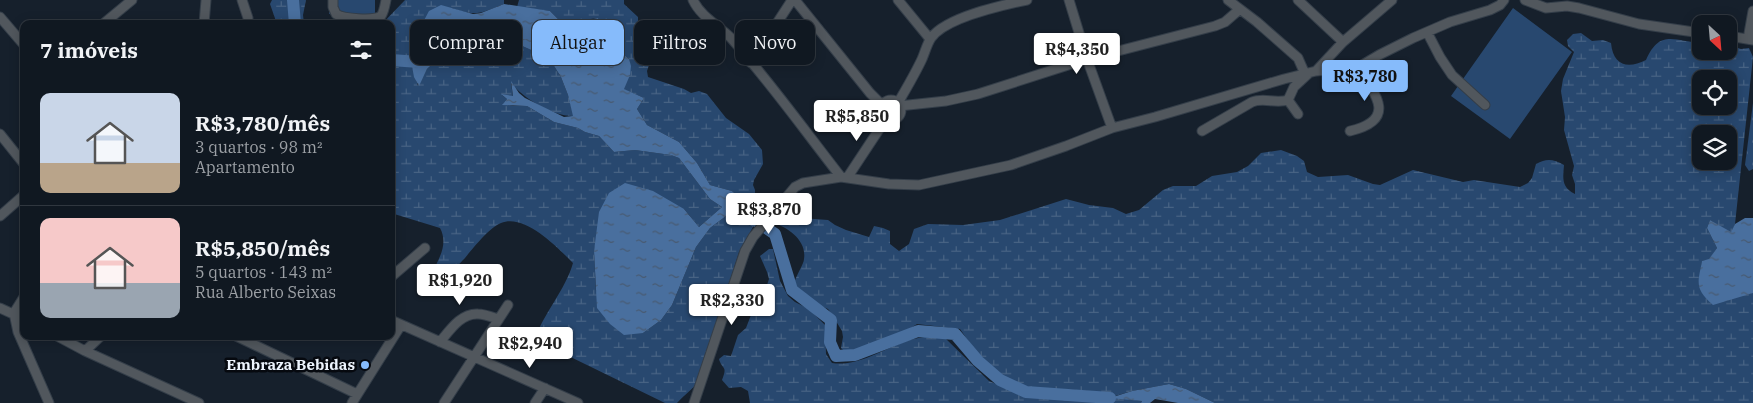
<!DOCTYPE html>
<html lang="pt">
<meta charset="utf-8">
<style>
body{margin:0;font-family:"IBM Plex Serif",serif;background:#1e252e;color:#f1f3f6;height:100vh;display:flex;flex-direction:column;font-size:19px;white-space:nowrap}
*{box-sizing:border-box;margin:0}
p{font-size:16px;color:#9ca0a5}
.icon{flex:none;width:28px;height:28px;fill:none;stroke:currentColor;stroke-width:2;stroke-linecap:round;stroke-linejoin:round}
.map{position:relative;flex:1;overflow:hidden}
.panel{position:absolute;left:20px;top:20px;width:375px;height:320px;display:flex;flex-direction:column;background:#101821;border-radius:10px;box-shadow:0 2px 12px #0003,0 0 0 1px #30373f}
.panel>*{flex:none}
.banner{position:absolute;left:410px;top:20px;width:475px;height:45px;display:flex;gap:10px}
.needle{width:32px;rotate:154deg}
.fabs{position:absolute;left:1692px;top:15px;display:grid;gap:10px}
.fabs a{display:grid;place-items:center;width:45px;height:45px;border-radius:10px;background:#101821;box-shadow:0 2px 12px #0003,0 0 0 1px #30373f;font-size:25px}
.price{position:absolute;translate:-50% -42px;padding:0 11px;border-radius:5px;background:#fff;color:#222;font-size:16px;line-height:32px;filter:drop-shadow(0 1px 2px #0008)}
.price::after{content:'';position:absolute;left:50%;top:30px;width:15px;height:11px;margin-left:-8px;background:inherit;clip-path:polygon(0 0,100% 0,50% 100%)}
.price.selected{background:#86bbfb;color:#111}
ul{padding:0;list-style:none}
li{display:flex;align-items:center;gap:15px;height:125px;padding:0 20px}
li+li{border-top:1px solid #30373f}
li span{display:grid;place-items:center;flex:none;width:140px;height:100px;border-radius:10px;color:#555}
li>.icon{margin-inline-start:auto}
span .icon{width:60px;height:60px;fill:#fffc;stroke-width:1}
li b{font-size:21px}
h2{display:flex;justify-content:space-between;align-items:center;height:60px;padding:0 20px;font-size:21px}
.chip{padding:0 18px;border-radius:10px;background:#101821;box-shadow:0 2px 12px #0003,0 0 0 1px #30373f;font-size:18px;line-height:45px}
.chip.selected{background:#86bbfb;color:#111}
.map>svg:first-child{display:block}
.forest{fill:url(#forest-crowns)}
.wetland{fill:url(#wetland-marsh);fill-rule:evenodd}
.green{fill:#28486f}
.water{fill:url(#water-ripples)}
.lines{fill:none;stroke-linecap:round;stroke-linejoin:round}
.river{stroke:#496f9e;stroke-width:12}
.minor-casing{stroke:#343e49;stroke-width:11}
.minor{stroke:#51575d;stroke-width:9}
.poi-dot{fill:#86bbfb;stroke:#06090f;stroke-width:2}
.labels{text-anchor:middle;stroke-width:5;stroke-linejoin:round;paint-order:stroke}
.poi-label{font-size:15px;font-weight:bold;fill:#edf4fd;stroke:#06090f;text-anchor:end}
</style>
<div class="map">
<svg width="1753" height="403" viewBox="0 0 1753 403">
<defs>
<pattern id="forest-crowns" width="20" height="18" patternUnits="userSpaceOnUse" patternTransform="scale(1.25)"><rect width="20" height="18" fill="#28486f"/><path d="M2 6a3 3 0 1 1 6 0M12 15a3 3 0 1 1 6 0" fill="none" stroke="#486384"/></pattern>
<pattern id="wetland-marsh" width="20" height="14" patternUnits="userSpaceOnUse" patternTransform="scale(1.25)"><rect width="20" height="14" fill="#28486f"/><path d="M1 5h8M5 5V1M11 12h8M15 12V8" fill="none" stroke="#486384"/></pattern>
<pattern id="water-ripples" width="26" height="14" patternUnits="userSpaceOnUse" patternTransform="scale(1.25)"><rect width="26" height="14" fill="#496f9e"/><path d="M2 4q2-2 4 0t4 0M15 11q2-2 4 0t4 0" fill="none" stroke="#485a71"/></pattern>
</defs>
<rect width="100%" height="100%" fill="#16202c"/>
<path class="forest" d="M1753,103V169L1749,171L1745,165Z"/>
<path class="wetland" d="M272,0H290L292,18L296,9L295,0H306L303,15L304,24H277L270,4Z
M405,0H504V4C481,13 476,17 452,8L415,52L412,66L418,86L427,69L458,42H464L475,44L493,30L506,28L520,45L549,58L561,77L568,95L574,116C554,117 523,98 511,83L513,97L502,95L507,99L503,104L513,106H527L554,122L578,128L585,132L599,136L614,152L635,150L671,155L679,158L710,199L722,207L699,227L684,209L597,235L594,251L596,291L643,333L661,320L672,305L696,247L710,228L726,216H734L753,227L739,252L698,382C692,390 684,395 677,403H665L548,346L534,341C543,314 566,289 573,263C558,248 525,213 501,223C489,228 474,247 465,258C456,267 453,273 439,271L436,265C442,253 447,241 440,228L391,213V24H382Z
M519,0H624V4L638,17C638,39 640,41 651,59L647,71L648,77L684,89L691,93L699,91L707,94L726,118L749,134L762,150L763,164L754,180L753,185L755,190V197L751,208L732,191L710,185L697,163L679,142L647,125L637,109L644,98L623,89L630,74L629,59L618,50L598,18L583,20L570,24L559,20L550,11L517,7Z
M1581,33L1592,41L1603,40L1611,43C1613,66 1628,69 1646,60C1660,29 1673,41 1701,43V51H1729V45L1741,49L1749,48L1753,57L1735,224L1731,233L1710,220L1707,228L1717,248L1709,260L1702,261L1701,271L1753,293V403H1215L1186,389L1169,384L1132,391L1112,397L1142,401L1141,403H750L748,391L741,387L729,388L722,380C728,365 722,370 719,359L724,355L731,356L738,335L746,328L756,302L767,285L769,279L767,272L760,256L769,249H773L780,281L788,296L795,302L809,309L825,325L826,354L832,363C856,367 882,350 904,342C917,337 929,336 943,336L989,381L1020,394L1094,401L1109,398C1095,385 1041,393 1019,384C993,374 975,351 960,329L917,324L903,333L859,352C852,353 846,354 841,348L843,337L842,331L831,313L828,309L814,303L794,284C796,275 804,264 804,259C807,240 788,228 774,223L779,219L793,223L801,218L828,220L835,225L846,230L869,237L874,226L883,228L890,231V244L899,251L909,244L914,229L928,224L963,225L1000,220L1066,199L1089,205L1113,208L1126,214L1139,210L1163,190L1173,186H1196L1212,176L1237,172L1248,166L1261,153L1281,150L1297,156L1304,161L1307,172L1318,177L1348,175L1373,184L1380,185L1413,170L1463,182L1474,180L1520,187L1528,183L1532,178L1536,164C1547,158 1553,159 1564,165C1563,178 1561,187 1575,194V184L1572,175L1574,166L1564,130L1565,117L1561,91L1563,79L1574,52L1568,46L1567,40L1573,34ZM1701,79H1729V106H1701ZM1701,134H1729V161H1701Z"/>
<path class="green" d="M330,0H375V15L329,14Z
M1513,8L1572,52L1510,139L1451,96Z"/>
<path class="water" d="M504,4L550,11L559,20L570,24L598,18L618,50L629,59L631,66L630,75L624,89L644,98L637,109L647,125L679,142L697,163L710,185L732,191L759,215L753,227L735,217L726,216L710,228L696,247L672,305L661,320L643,333L624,335L610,324L597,308L594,251L599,212L609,193L625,183L653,191L684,209L699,227L722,207L710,199L679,158L671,155L635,150L614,152L599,136L585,132L578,128L554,122L527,106L502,105L507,99L501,94L513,96L511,81L519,93L525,98L564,117L573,116L568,95L561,77L549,58L520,45L506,28L493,30L475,44L464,42H458L448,57L439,58L427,69L419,86L414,77L412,66L421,26L429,11L441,5L473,14L481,13Z
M1745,218H1753V293L1713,305C1694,288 1698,283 1702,261L1709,259L1717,248L1707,228L1710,220L1731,232L1735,224Z
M1169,384L1186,389L1215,403H1178L1155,399L1150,403H1141L1142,401L1110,398L1132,391Z"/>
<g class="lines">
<path class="river" d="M293,0L295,24
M471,36L526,33
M391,60L419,62L427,57
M742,211L775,234L792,290L831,320L830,342L836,356L855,355L918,331L955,334L978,361L1000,380L1026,392L1110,398"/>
<g class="minor-casing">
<path id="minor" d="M242,0L248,18
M333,0V7L336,14C343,19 374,21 381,16C384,12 385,5 386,0
M693,0C701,17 718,25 731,38C770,82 805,131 841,177
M795,0L870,93L882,105
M898,0L930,39
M1069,0L1087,59L1112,128
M1228,0L1257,22L1298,58L1305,74
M1298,0L1343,42
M1525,0L1546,8L1567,6L1579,8L1639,24L1701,33
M0,17L24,45
M103,24L132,0
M204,24L206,0
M1427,32L1440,57L1452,75L1485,105
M1729,36L1753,40
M1748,39L1753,11
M751,63L792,0
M1316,71L1343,42L1392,0
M1288,100L1298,114
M881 110a10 10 0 1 1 20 0a10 10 0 1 1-20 0Z
M898,103C906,89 915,74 922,59C925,52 927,44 931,38C946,17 1003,5 1027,0
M899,106L946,101L978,94L1087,59L1215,26L1225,22L1240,9
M1202,131L1252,102C1264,97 1275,104 1288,100L1294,87L1308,74
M1350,131C1397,120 1377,95 1357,68
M0,134L24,164
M847,178L886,119
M0,216L24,195
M391,277L425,248
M0,308L24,319
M14,313L18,332L49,403
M14,313L24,297
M391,320L578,403
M57,336L85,351L199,403
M236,336L357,394
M440,342C450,330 461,313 478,314C484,314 492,317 498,319
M85,351L101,336
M352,403L401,325
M444,403L508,305
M535,403L545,388
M694,403L745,251L753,237L795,187L803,183L841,177L889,184L919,185L1011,165L1066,146L1112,128L1155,117L1284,79L1316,71L1357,68L1379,55L1413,38L1450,22L1490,10L1500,5L1504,0"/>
</g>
<use href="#minor" class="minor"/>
</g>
<circle class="poi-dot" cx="365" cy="365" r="5"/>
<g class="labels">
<g class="poi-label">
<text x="355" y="370">Embraza Bebidas</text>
</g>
</g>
</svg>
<div class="fabs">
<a><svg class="needle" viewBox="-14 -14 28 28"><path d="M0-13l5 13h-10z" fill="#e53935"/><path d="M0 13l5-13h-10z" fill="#9ca0a5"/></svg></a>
<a><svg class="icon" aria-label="locate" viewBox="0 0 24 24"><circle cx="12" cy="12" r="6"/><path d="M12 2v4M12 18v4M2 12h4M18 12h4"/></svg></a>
<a><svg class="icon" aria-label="layers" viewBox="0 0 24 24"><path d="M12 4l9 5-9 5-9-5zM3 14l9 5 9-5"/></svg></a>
</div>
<b class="price" style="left:1077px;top:75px">R$4,350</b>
<b class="price selected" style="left:1365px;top:102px">R$3,780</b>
<b class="price" style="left:857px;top:142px">R$5,850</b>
<b class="price" style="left:769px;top:235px">R$3,870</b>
<b class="price" style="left:460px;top:306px">R$1,920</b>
<b class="price" style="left:732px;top:326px">R$2,330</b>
<b class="price" style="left:530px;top:369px">R$2,940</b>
<div class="banner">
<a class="chip">Comprar</a>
<a class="chip selected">Alugar</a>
<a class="chip">Filtros</a>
<a class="chip">Novo</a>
</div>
<section class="panel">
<h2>7 imóveis<svg class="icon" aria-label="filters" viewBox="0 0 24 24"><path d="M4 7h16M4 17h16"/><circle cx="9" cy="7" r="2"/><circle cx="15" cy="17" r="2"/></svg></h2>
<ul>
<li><span style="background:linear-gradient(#c9d6e8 70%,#b9a48a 0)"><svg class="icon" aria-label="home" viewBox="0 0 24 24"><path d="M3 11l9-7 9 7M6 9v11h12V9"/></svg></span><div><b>R$3,780/mês</b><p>3 quartos · 98 m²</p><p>Apartamento</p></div></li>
<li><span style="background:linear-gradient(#f6c9c9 65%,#9aa5b1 0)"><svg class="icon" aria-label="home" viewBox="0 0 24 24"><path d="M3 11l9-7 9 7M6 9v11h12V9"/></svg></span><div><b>R$5,850/mês</b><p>5 quartos · 143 m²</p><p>Rua Alberto Seixas</p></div></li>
</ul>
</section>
</div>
